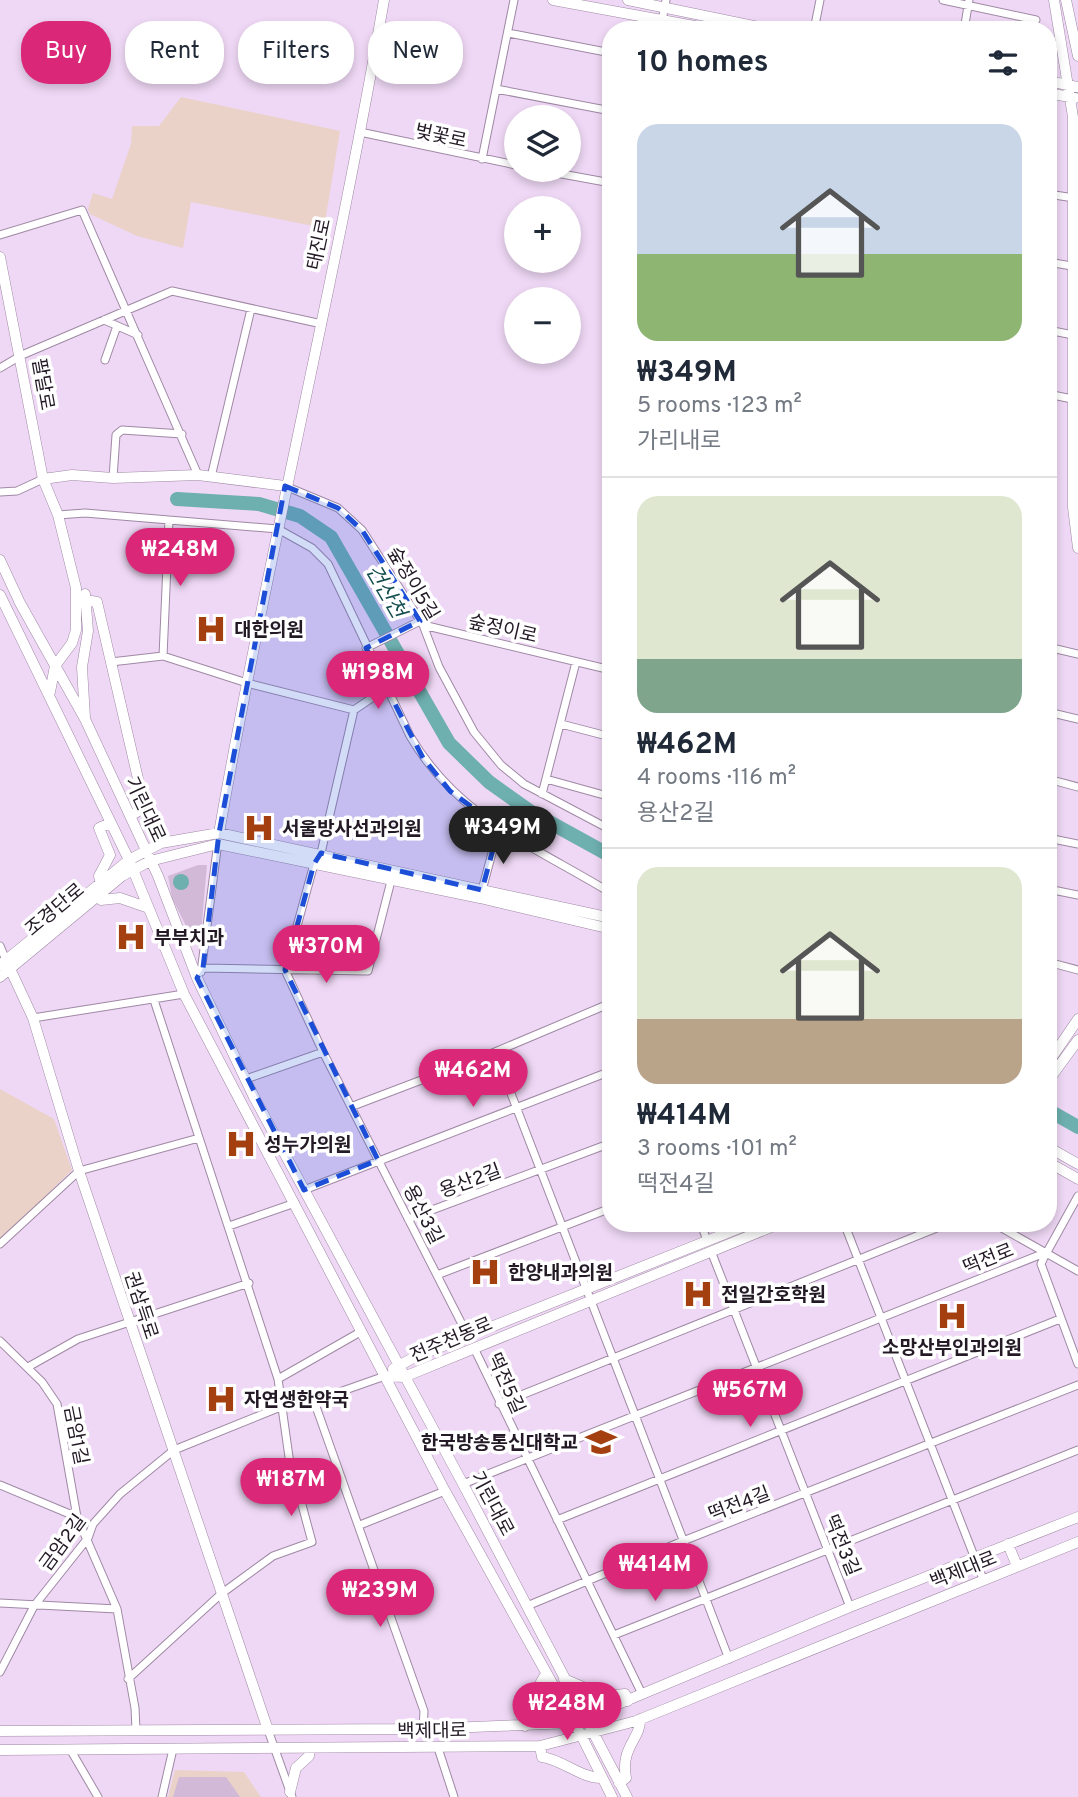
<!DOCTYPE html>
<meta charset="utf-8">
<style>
body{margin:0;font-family:Overpass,"Noto Sans KR",sans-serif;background:#f6f6f7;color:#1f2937;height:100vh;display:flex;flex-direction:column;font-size:26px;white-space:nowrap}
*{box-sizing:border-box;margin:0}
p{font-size:23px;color:#747a83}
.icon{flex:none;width:38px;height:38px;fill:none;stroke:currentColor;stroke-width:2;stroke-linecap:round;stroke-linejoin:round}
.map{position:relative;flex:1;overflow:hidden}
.side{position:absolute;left:602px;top:21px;width:455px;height:1211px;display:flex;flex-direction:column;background:#fff;border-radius:28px;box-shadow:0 4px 10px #0003}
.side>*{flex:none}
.hud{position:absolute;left:21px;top:21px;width:476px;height:63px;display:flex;gap:14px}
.buttons{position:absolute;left:504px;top:105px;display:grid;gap:14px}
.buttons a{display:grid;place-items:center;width:77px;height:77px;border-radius:50%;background:#fff;box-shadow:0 4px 10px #0003;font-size:35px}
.price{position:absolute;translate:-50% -60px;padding:0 16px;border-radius:24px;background:#db2777;color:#fff;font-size:23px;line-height:46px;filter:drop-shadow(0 2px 4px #0008)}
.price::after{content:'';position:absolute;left:50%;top:42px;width:21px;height:16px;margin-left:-10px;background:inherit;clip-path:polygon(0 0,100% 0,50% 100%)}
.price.active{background:#222;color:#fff}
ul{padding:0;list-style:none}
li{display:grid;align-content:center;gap:14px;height:371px;padding:0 35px}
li+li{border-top:2px solid #e0e1e3}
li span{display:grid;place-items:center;height:217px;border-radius:21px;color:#555}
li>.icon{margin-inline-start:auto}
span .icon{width:126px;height:126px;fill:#fffc;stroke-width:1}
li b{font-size:30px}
h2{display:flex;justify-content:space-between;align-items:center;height:84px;padding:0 35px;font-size:30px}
.chip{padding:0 24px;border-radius:28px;background:#fff;box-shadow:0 4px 10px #0003;font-size:24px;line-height:63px}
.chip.active{background:#db2777;color:#fff}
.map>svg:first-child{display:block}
.education{fill:#ead2c8}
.green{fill:#d2b9d8}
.water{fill:#6eafaf}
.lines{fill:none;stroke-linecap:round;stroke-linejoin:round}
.river{stroke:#6eafaf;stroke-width:14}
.minor-casing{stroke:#9f89a4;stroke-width:9}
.tertiary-casing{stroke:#9f89a4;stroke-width:11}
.minor{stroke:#fff;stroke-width:7}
.tertiary{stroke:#fff;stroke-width:10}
.marked{fill:#1d4ed8;fill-opacity:0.2;stroke:#1d4ed8;stroke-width:5;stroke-dasharray:14 9;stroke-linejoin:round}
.labels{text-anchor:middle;stroke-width:7;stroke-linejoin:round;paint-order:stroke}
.street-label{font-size:19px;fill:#231a25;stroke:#fff}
.poi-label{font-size:19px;font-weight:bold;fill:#231a25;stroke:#fff;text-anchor:start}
.water-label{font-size:21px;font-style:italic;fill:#134d4d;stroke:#fff}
</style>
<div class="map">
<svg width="1078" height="1797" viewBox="0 0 1078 1797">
<rect width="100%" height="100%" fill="#efd8f5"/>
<path class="education" d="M181,97L340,131L324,228L191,202L183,248L137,236L90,214L88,209L93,193L112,199L131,144L132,126H159Z
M0,1089L54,1119L72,1170L0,1241Z
M175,1770L244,1772L261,1797H168Z"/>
<path class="green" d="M198,865H207L201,933L191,936L172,898L168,876Z
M179,1777H226L240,1797H173Z"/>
<path class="water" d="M173 882a8 8 0 1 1 16 0a8 8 0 1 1-16 0Z"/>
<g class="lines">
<path class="river" d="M177,499L259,504L300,516L331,537L449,743L489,782L531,812L611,856
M1048,1110L1078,1127"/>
<g class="minor-casing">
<path id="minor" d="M943,0L1036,20
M660,30L666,0
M814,30L820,0
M964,30L969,0
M508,33L611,53
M496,89L611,111
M360,132L516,165
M482,159L514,0
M540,170L611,183
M1048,194L1074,198
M0,235L82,210L198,475
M1048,262L1078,267
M104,320L138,335
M1048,330L1073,335
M105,360L117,326
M0,368L22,355L172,291L322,324
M1048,394L1072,399
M211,477L251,309
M113,478L116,435L122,430L182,434
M285,486L338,508L362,530L423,625L439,667L474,732L501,765L524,784L611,830
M0,492L17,491L43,479
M58,515L85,513L278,529L312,548L328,564L410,736C458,818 534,846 611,893
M423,625L611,670
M1048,647L1078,654
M366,648L420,621
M163,656L169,520
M111,662L163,656L247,683L354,710L385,689
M354,710L321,853L314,864L285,970L323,1052L468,1336
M1048,712L1078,719
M561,724L611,737
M546,779L611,797
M1048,779L1078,787
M542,794L576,662
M1048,838L1078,844
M1048,889L1078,895
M481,894L499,827
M0,946L6,960
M1048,962L1078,970
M203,968L368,971L392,877
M201,972L218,842
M33,1018L184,994
M495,1052L729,1659
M246,1079L323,1052
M353,1106L495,1052L611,1003
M304,1190L611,1071
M408,1219L611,1143
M701,1223L707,1241
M844,1223L983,1579
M993,1223L1078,1271
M229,1226L295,1203
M0,1244L79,1171L199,1138
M711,1251L850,1607
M1046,1253L1041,1264L1078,1364
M437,1275L611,1208
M0,1341L42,1382L57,1404L77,1517L117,1609L135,1708L136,1730
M474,1348L642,1694
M28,1367L78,1339L249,1283
M278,1379L362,1331
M314,1401L424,1711L423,1729
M499,1404L949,1223
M463,1484L1047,1252L1078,1196
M0,1485L77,1517
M557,1520L1060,1319
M360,1525L445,1491
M0,1603L117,1609
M527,1606L683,1541L1078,1385
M614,1635L1078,1450
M0,1672L34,1606L88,1538L93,1524L120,1494L174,1450L283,1406L314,1401L385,1376
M128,1679L221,1594L273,1556L312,1542L289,1457L278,1379L154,1000
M268,1730L292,1797
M438,1748L454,1797
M70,1749L98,1797
M162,1797L173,1749"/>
</g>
<g class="tertiary-casing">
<path id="tertiary" d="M553,0L716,30
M628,0L773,30
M1054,0L1073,117V507L1078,548
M1066,0L1078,56
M1048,81L1078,87
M1048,93L1075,98
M0,257L43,479L58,515L76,588V630L72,643L55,666L50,692
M43,479L72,475L113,478L198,475L285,486
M0,560L20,603L85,719L158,876L197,978L254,1097L463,1484L627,1797
M0,595L129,860L184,994L445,1491L582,1737L612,1797
M86,600L97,602L142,796V809L130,816
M85,718L82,667L88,631L85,594
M219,833C268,554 336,279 384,0
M101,884L99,876L110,855L99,828L110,823
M98,896L101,900L120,898L146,907
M6,960L33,1018L79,1171L268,1730
M0,965L129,860L161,843L219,833L611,918
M0,977L122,876L150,861L218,844L480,898L611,929
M1048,1063L1078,1019
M1048,1081L1078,1040
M1048,1147L1078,1164
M1048,1162L1078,1179
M393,1369L413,1358L752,1223
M385,1376L404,1377L781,1223
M1008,1544L1017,1566
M564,1679L605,1696L625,1694L628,1701
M525,1726V1715L536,1706L544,1691L541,1682L546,1674
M0,1731L423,1729L573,1723L850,1607L1078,1517
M540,1746L542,1757C563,1760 581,1778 601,1778
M0,1750L540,1746L636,1721L1078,1542
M619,1783L626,1778C620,1747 641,1739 640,1719
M290,1792L296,1768L309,1756L310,1748"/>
</g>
<use href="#minor" class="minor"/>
<use href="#tertiary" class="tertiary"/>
</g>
<path class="marked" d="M285,486L338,508L362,530L420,621L366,648L423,758L450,791L499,827L482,890L321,853L314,864L285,970L378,1160L304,1190L197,978L203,968L219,833Z"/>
<defs>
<g id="hospital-bare" transform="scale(2.415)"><path d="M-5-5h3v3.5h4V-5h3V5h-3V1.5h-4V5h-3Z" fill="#a44010" stroke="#fff" stroke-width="2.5" paint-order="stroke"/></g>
<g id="university-bare" transform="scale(2.415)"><path d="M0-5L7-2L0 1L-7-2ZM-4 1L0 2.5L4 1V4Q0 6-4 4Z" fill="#a44010" stroke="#fff" stroke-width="2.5" paint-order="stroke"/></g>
</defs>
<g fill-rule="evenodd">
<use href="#hospital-bare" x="211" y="629"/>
<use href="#hospital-bare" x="259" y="828"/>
<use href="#hospital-bare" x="131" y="937"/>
<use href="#hospital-bare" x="241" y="1144"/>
<use href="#hospital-bare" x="485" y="1272"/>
<use href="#hospital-bare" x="698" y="1294"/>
<use href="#hospital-bare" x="952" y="1316"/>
<use href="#hospital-bare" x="221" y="1399"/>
<use href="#university-bare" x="601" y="1442"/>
</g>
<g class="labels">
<g class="street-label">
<text transform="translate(441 135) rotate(12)" y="7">벚꽃로</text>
<text transform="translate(318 244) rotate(-78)" y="7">태진로</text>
<text transform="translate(44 384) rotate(80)" y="7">팔달로</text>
<text transform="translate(414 583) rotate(59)" y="7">숲정이5길</text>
<text transform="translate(503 628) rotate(13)" y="7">숲정이로</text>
<text transform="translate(146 809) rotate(65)" y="7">기린대로</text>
<text transform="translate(54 909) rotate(-40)" y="7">조경단로</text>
<text transform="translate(470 1180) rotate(-20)" y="7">용산2길</text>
<text transform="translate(424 1214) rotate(63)" y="7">용산3길</text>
<text transform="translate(988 1258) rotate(-22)" y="7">떡전로</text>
<text transform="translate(142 1305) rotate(72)" y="7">권삼득로</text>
<text transform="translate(451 1339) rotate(-23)" y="7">전주천동로</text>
<text transform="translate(507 1383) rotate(66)" y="7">떡전5길</text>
<text transform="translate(77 1435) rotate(79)" y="7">금암1길</text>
<text transform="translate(493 1503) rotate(62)" y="7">기린대로</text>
<text transform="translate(739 1503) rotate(-21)" y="7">떡전4길</text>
<text transform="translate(62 1542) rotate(-54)" y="7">금암2길</text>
<text transform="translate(843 1545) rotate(68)" y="7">떡전3길</text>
<text transform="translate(963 1569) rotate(-22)" y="7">백제대로</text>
<text transform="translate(432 1730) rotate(-1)" y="7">백제대로</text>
</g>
<g class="poi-label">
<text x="234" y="636">대한의원</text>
<text x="282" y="835">서울방사선과의원</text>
<text x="154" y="944">부부치과</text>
<text x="264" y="1151">성누가의원</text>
<text x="508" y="1279">한양내과의원</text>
<text x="721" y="1301">전일간호학원</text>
<text x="952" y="1354" text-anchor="middle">소망산부인과의원</text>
<text x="244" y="1406">자연생한약국</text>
<text x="578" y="1449" text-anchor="end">한국방송통신대학교</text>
</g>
<g class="water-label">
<text transform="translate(386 591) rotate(60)" y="7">건산천</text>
</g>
</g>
</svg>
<div class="buttons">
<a><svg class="icon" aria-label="layers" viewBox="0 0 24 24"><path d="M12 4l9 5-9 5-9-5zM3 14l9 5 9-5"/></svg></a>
<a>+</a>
<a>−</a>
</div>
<b class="price" style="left:180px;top:588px">₩248M</b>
<b class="price" style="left:378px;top:711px">₩198M</b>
<b class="price active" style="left:503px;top:866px">₩349M</b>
<b class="price" style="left:326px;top:985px">₩370M</b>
<b class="price" style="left:473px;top:1109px">₩462M</b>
<b class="price" style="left:750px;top:1429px">₩567M</b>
<b class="price" style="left:291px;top:1518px">₩187M</b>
<b class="price" style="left:655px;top:1603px">₩414M</b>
<b class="price" style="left:380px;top:1629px">₩239M</b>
<b class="price" style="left:567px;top:1742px">₩248M</b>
<div class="hud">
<a class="chip active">Buy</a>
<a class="chip">Rent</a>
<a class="chip">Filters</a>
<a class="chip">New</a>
</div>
<section class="side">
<h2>10 homes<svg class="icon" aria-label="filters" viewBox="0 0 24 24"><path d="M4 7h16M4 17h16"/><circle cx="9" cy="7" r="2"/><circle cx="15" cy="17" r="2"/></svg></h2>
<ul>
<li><span style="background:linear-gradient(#c9d6e8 60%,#8fb573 0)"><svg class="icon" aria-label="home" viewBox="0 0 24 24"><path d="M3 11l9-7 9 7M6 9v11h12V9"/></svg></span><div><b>₩349M</b><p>5 rooms · 123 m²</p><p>가리내로</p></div></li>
<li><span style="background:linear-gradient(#dfe7d0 75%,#7fa58c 0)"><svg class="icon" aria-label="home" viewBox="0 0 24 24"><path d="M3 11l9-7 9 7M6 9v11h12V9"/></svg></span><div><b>₩462M</b><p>4 rooms · 116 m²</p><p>용산2길</p></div></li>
<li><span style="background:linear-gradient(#dfe7d0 70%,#b9a48a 0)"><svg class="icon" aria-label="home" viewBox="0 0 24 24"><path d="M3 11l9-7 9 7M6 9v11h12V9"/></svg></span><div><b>₩414M</b><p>3 rooms · 101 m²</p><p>떡전4길</p></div></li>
</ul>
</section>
</div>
